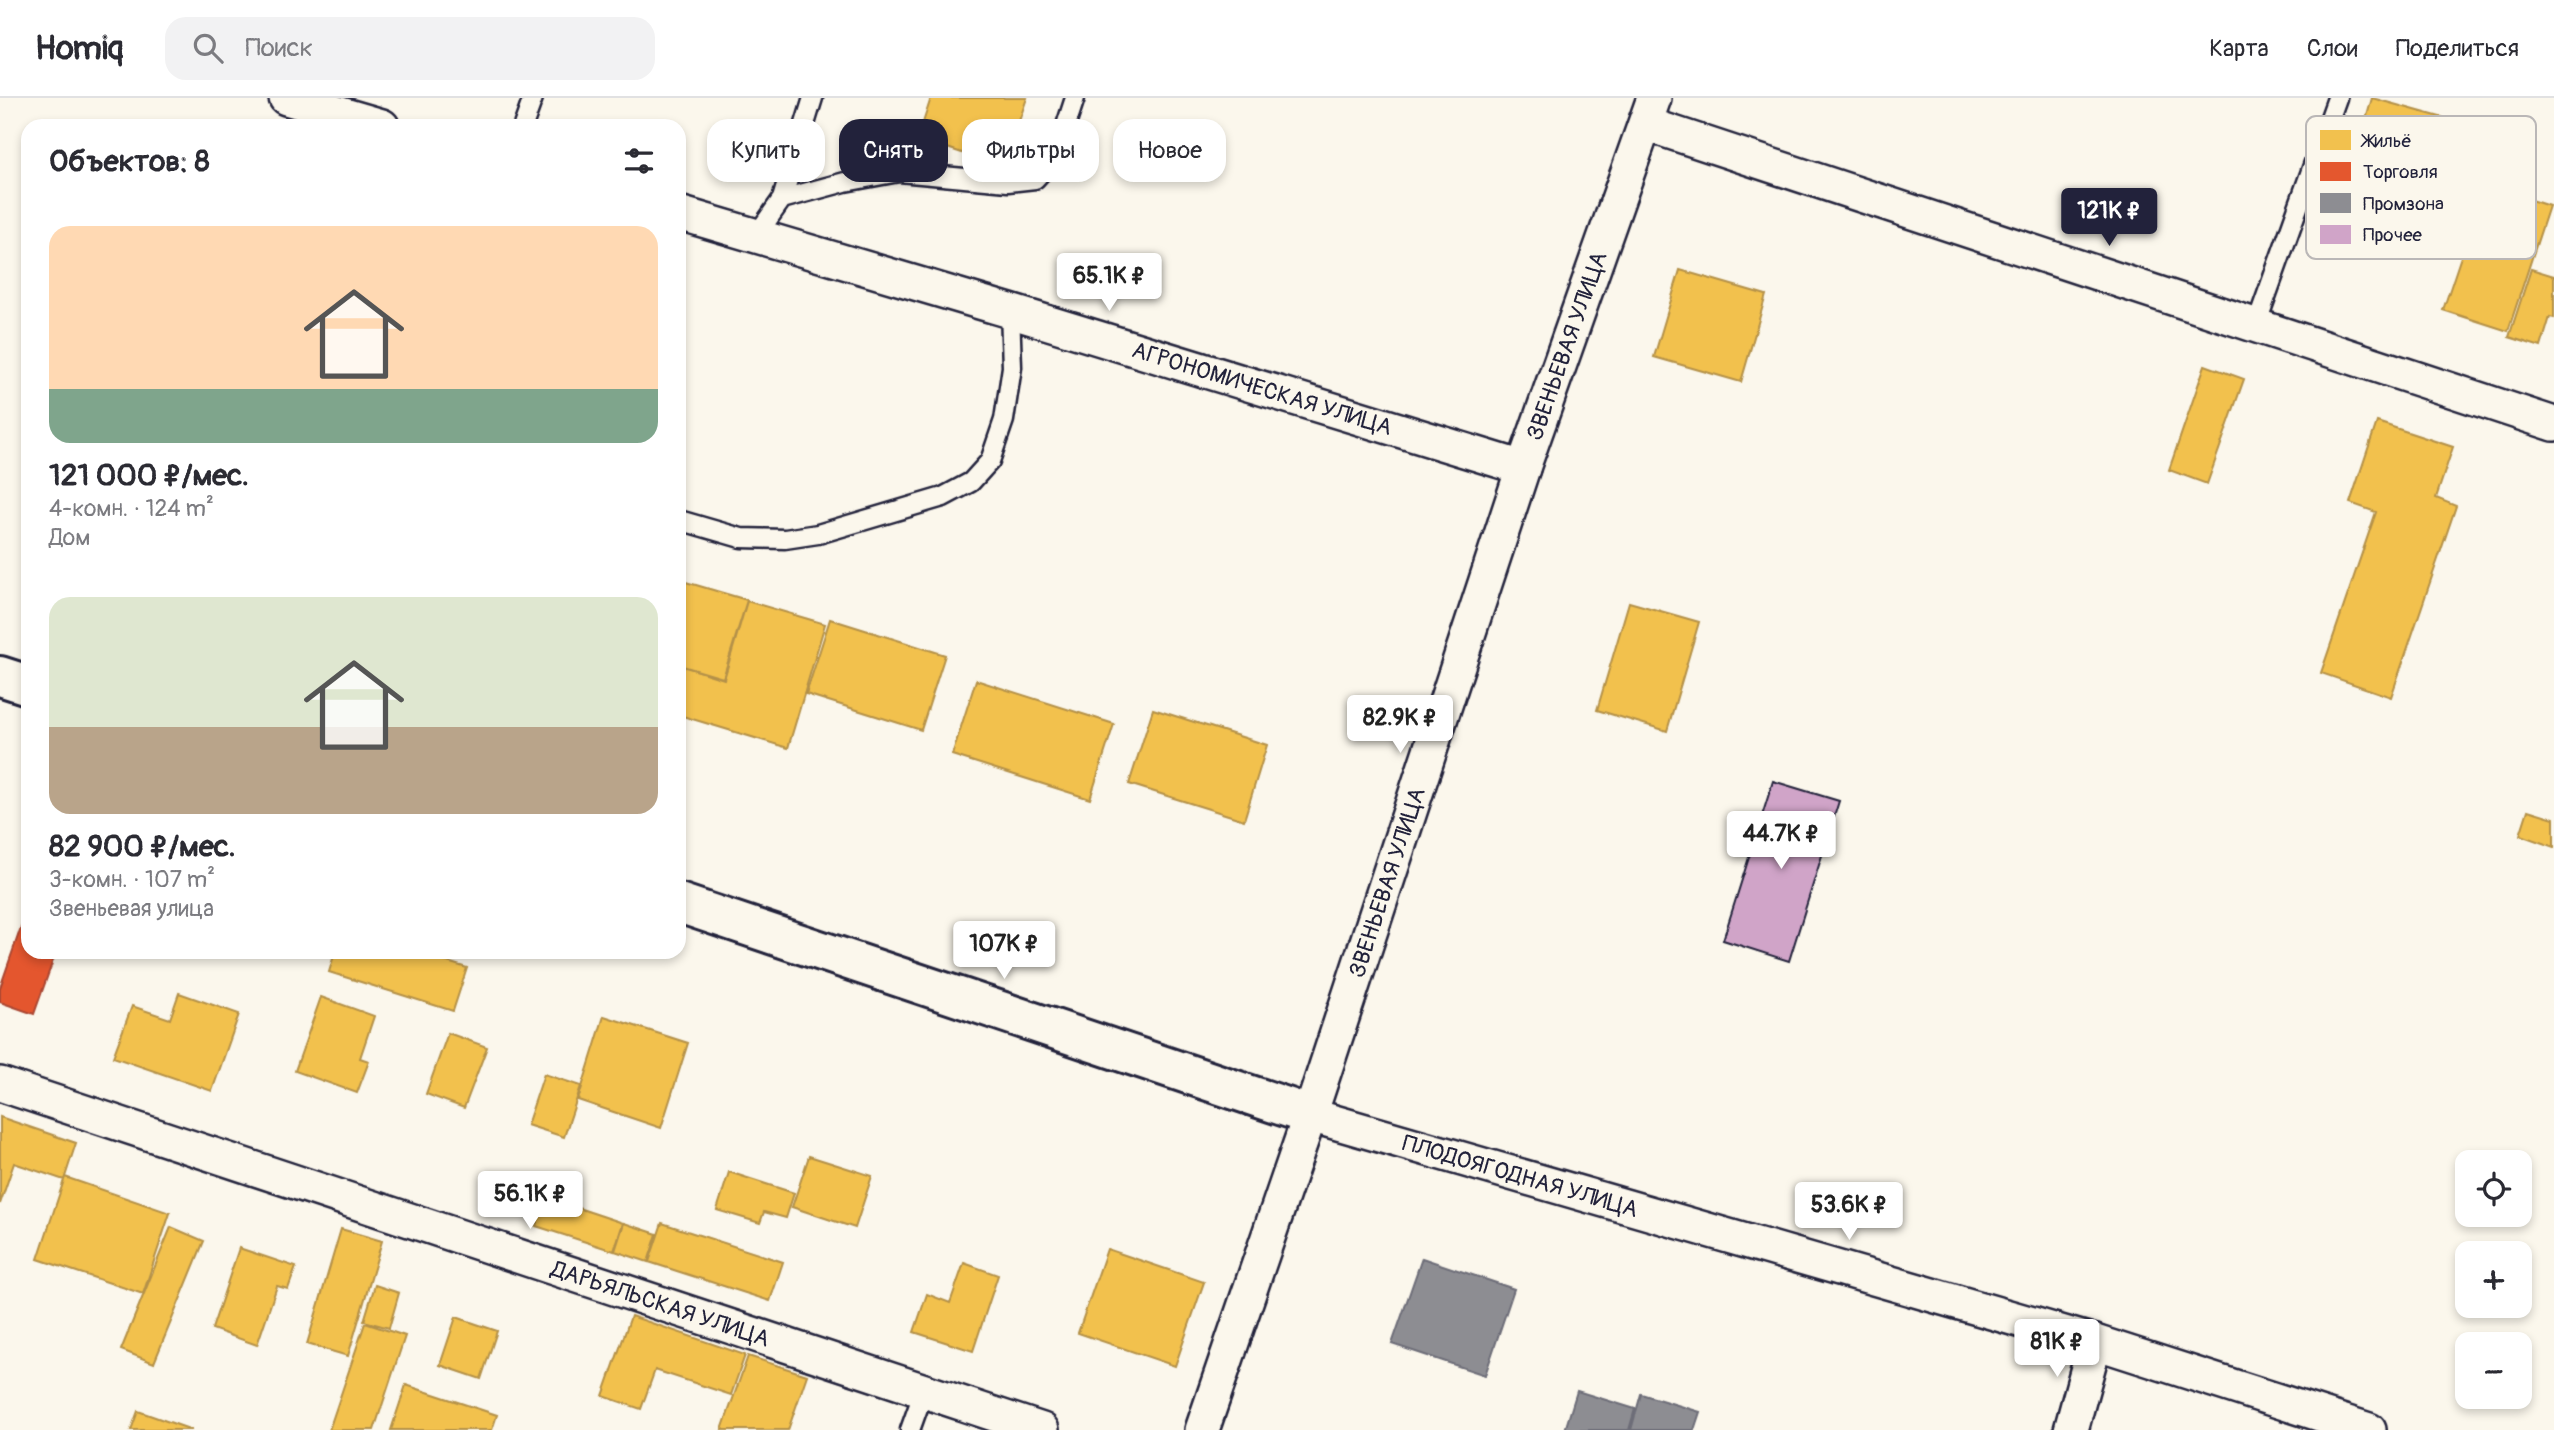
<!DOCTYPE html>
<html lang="ru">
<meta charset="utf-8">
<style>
body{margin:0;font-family:Pangolin,sans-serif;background:#f2f2f3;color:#2b2b33;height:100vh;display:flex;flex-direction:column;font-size:26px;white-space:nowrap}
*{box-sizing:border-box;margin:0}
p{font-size:23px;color:#7c7c81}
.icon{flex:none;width:38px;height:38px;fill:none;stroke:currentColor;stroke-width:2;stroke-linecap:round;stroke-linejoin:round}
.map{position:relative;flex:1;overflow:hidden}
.side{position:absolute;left:21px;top:21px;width:665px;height:840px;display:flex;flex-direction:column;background:#fff;border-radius:21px;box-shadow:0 4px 10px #0003}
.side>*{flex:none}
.hud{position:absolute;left:707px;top:21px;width:665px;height:63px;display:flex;gap:14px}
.buttons{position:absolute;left:2455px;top:1052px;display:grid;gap:14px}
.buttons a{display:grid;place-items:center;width:77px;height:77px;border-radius:14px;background:#fff;box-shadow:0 4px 10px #0003;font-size:35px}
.price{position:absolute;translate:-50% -60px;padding:0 16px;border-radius:7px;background:#fff;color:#222;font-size:23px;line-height:46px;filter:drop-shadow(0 2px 4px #0008)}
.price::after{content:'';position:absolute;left:50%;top:42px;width:21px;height:16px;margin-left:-10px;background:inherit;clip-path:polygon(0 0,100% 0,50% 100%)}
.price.selected{background:#22223b;color:#fff}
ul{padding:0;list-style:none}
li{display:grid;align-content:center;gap:14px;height:371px;padding:0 28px}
li span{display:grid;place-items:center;height:217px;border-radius:21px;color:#555}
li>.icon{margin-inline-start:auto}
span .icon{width:126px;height:126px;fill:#fffc;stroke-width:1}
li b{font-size:30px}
h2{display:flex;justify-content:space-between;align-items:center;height:84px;padding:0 28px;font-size:30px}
.pill{padding:0 24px;border-radius:21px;background:#fff;box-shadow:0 4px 10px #0003;font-size:24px;line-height:63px}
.pill.selected{background:#22223b;color:#fff}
header{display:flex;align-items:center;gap:42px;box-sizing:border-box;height:98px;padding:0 35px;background:#fff;border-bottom:2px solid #e1e1e2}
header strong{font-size:33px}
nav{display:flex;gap:38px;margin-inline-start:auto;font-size:24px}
.search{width:490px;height:63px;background:#f2f2f3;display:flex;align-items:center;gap:18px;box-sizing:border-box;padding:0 24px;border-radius:21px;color:#7c7c81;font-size:26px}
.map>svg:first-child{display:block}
.homes{fill:#f2c14e;stroke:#b49148;stroke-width:2}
.shops{fill:#e4572e;stroke:#aa4732;stroke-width:2}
.industry{fill:#8d8d92;stroke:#6d6d78;stroke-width:2}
.building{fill:#d0a4c8;stroke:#22223b;stroke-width:2}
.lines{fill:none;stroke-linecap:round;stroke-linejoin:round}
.service-casing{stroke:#22223b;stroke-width:23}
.minor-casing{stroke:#22223b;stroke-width:38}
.tertiary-casing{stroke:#22223b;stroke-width:44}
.service{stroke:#fbf7ec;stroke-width:18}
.minor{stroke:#fbf7ec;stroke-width:33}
.tertiary{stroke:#fbf7ec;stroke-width:38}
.labels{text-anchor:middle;stroke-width:7;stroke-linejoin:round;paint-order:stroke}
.street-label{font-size:23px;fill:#22223b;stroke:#fbf7ec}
.key{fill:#fbf7ec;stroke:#bab7b7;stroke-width:2}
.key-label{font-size:19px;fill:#22223b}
</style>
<header>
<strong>Homiq</strong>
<div class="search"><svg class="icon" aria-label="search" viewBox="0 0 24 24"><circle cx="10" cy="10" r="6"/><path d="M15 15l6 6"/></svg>Поиск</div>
<nav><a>Карта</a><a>Слои</a><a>Поделиться</a></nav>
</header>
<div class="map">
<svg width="2554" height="1332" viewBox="0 0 2554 1332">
<rect width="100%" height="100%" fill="#fbf7ec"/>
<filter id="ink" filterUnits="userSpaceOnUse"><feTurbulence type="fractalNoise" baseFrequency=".0143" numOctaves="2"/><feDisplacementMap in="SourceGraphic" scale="14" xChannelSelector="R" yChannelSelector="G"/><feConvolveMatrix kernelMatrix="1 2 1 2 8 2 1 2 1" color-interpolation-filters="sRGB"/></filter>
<g filter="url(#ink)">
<path class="homes" d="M931,0H1027L1003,69L918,40Z
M2372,0L2519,41L2506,84L2360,43Z
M2485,87L2549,108L2508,233L2443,212Z
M2531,171L2554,178V220L2550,219L2541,249L2509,239Z
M1680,172L1766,197L1741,284L1654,259Z
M2205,267L2244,281L2207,386L2169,372Z
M2377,324L2453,349L2436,400L2456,408L2391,599L2321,575L2376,414L2350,405Z
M679,482L747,502L723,580L679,567Z
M747,503L825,526L788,650L679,617V567L724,581Z
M1629,504L1699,524L1667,633L1597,612Z
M830,521L945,557L921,632L806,596Z
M976,582L1114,626L1090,701L952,657Z
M1153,611L1267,647L1244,722L1129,686Z
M2528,712L2554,720V749L2520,737Z
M335,854H415L467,870L453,913L329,874Z
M179,895L239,916L212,993L113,959L132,908L170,921Z
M321,899L374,918L360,960L369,963L357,995L295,973Z
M604,918L688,945L661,1030L578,1002Z
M448,935L487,949L464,1010L426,996Z
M544,976L581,988L564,1039L527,1027Z
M0,1019L76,1045L64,1082L14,1065L0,1106Z
M809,1058L872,1078L855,1130L792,1109Z
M729,1074L794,1095L786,1120L764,1114L760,1125L717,1112Z
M65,1079L170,1115L143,1196L38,1161Z
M545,1099L623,1125L614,1153L536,1128Z
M624,1125L657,1136L648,1164L615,1153Z
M662,1125L783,1164L770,1203L649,1164Z
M171,1129L204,1143L154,1265L121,1252Z
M341,1131L382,1143L348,1258L307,1246Z
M239,1150L296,1169L288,1191L277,1188L257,1247L212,1231Z
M1107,1151L1204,1184L1175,1268L1078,1235Z
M964,1165L998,1177L973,1253L914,1234L927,1196L950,1205Z
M375,1187L399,1195L389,1230L364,1223Z
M631,1218L745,1257L731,1297L655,1272L641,1311L603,1298Z
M456,1219L497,1233L481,1281L440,1267Z
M365,1225L405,1238L374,1332H329Z
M748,1258L807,1277L788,1332H722Z
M406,1287L497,1317L492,1332H391Z
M138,1313L192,1332H131Z"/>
<path class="shops" d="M28,809V854H56L34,916L0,904V890Z"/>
<path class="industry" d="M1422,1160L1514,1191L1485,1277L1392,1246Z
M1577,1293L1635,1311L1629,1332H1565Z
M1641,1296L1700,1314L1694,1332H1631Z"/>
<path class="building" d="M1773,683L1839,703L1789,863L1723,842Z"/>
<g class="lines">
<g class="service-casing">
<path id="service" d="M523,28L533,0
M782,101L845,84L899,74L1008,84L1035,81L1056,58L1075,0
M756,138L782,101L813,0
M2256,227L2337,0
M679,422L741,440L785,441L818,436L943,399L971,384L990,363L1004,322L1012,269L1010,213
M910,1332L924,1293"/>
</g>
<g class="minor-casing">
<g id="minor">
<path d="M286,0L382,28"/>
<path d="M1646,26L2554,326"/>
<path id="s1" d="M679,115L1010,213L1523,370"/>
<path id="s2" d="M0,986L1042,1332"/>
<path id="s3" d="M1310,1017L2095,1244L2369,1332"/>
<path id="s4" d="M1202,1332L1310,1017L1523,370L1654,0"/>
<path d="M2071,1332L2095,1244"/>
</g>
</g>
<g class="tertiary-casing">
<path id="tertiary" d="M0,578L28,587
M679,805L1310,1017"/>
</g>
<use href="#service" class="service"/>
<use href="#minor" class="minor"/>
<use href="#tertiary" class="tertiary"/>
</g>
</g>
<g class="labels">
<g class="street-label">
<text dy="8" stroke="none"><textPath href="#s4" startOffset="1144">ЗВЕНЬЕВАЯ УЛИЦА</textPath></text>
<text dy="8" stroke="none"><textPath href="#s1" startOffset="609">АГРОНОМИЧЕСКАЯ УЛИЦА</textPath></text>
<text dy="8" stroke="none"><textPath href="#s4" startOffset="578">ЗВЕНЬЕВАЯ УЛИЦА</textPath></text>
<text dy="8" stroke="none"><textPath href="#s3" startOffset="219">ПЛОДОЯГОДНАЯ УЛИЦА</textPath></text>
<text dy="8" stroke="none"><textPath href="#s2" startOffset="696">ДАРЬЯЛЬСКАЯ УЛИЦА</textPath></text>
</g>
</g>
<rect x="2306" y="18" width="230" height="143" rx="10" class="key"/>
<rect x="2320" y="32" width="31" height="20" fill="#f2c14e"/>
<rect x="2320" y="64" width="31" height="19" fill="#e4572e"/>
<rect x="2320" y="95" width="31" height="20" fill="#8d8d92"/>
<rect x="2320" y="127" width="31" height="19" fill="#d0a4c8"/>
<g class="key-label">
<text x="2363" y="49">Жильё</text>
<text x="2363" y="80">Торговля</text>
<text x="2363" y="112">Промзона</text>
<text x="2363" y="143">Прочее</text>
</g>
</svg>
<div class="buttons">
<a><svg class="icon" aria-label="locate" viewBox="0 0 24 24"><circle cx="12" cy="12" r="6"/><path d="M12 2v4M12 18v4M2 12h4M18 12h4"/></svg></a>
<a>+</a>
<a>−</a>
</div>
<b class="price selected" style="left:2109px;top:150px">121K ₽</b>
<b class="price" style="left:1109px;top:215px">65.1K ₽</b>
<b class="price" style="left:1400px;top:657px">82.9K ₽</b>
<b class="price" style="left:1781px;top:773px">44.7K ₽</b>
<b class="price" style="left:1004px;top:883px">107K ₽</b>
<b class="price" style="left:530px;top:1133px">56.1K ₽</b>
<b class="price" style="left:1849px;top:1144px">53.6K ₽</b>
<b class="price" style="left:2057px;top:1281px">81K ₽</b>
<div class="hud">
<a class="pill">Купить</a>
<a class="pill selected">Снять</a>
<a class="pill">Фильтры</a>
<a class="pill">Новое</a>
</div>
<section class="side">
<h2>Объектов: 8<svg class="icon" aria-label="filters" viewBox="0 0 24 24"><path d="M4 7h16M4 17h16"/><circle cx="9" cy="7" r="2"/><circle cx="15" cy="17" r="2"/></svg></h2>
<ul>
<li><span style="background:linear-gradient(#ffd9b3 75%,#7fa58c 0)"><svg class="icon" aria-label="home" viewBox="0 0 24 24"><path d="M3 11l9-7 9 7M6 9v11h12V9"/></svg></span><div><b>121 000 ₽/мес.</b><p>4-комн. · 124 m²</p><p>Дом</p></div></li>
<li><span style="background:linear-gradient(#dfe7d0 60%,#b9a48a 0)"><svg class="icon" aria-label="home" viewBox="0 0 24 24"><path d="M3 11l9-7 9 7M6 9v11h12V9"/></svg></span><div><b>82 900 ₽/мес.</b><p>3-комн. · 107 m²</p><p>Звеньевая улица</p></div></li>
</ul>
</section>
</div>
